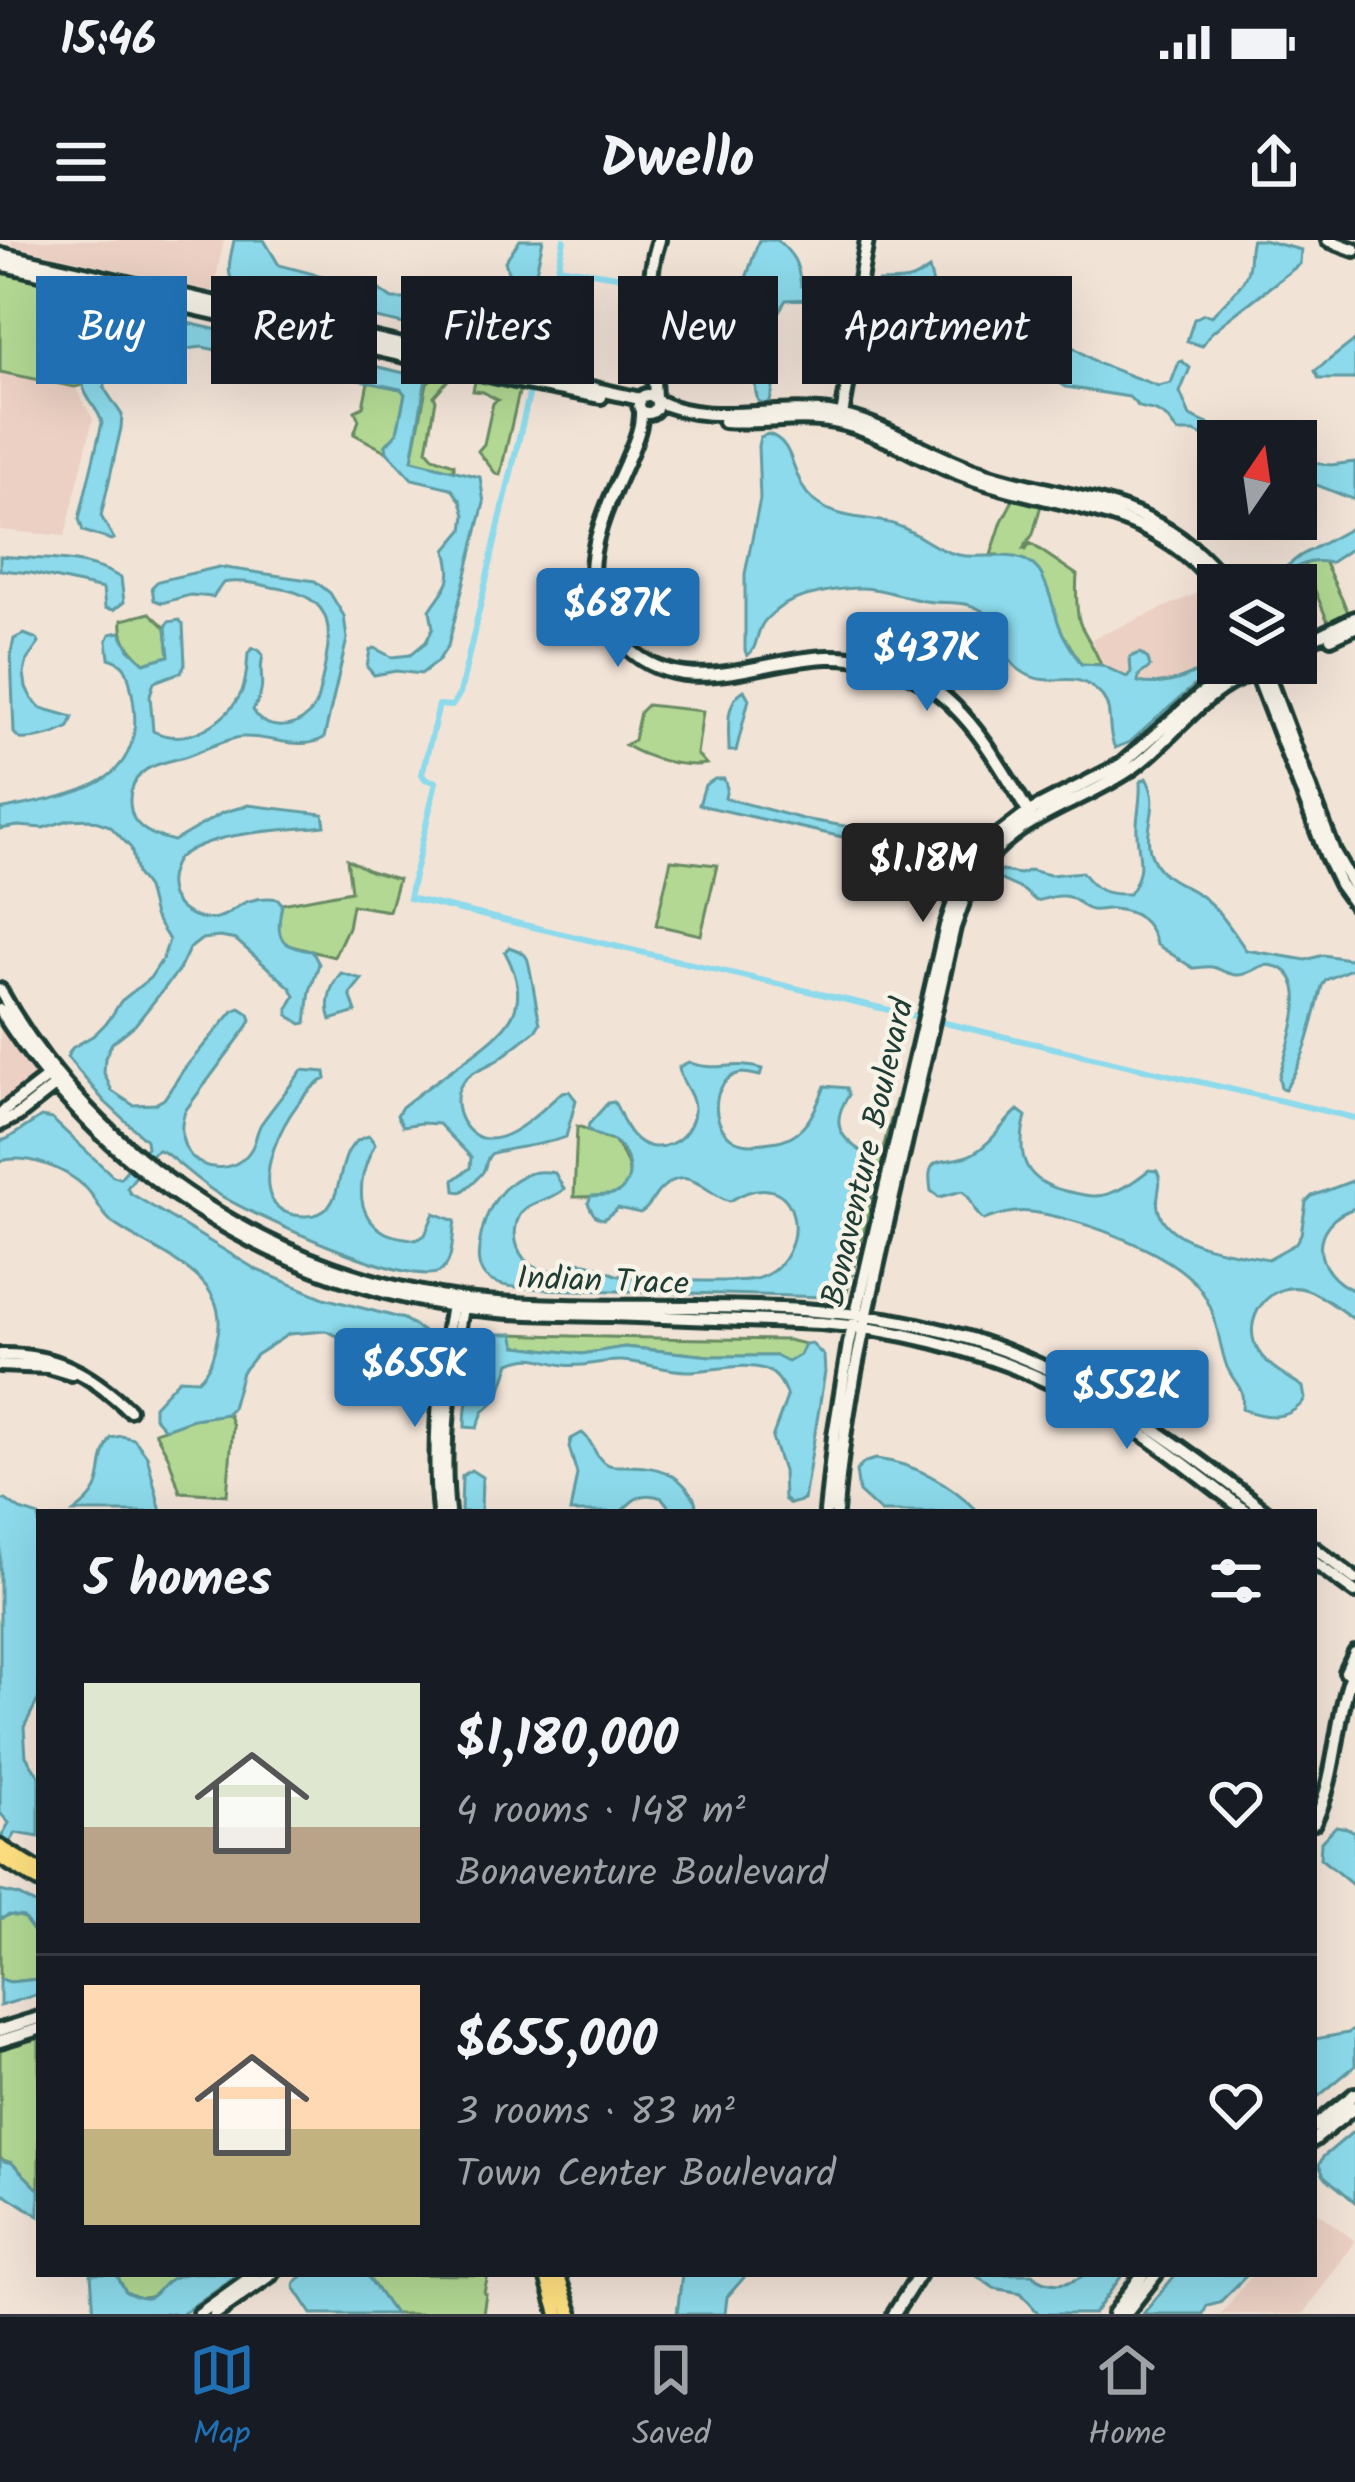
<!DOCTYPE html>
<meta charset="utf-8">
<style>
body{margin:0;font-family:Kalam,sans-serif;background:#242831;color:#f1f3f6;height:100vh;display:flex;flex-direction:column;font-size:45px;white-space:nowrap}
*{box-sizing:border-box;margin:0}
p{font-size:39px;color:#9ea1a6}
.icon{flex:none;width:66px;height:66px;fill:none;stroke:currentColor;stroke-width:2;stroke-linecap:round;stroke-linejoin:round}
.map{position:relative;flex:1;overflow:hidden}
.panel{position:absolute;left:36px;top:1269px;width:1281px;height:768px;display:flex;flex-direction:column;background:#171b24;border-radius:0px;box-shadow:0 12px 48px #0002}
.panel>*{flex:none}
.guide{position:absolute;left:36px;top:36px;width:1284px;height:108px;display:flex;gap:24px}
.needle{width:78px;rotate:13deg}
.buttons{position:absolute;left:1197px;top:180px;display:grid;gap:24px}
.buttons a{display:grid;place-items:center;width:120px;height:120px;border-radius:0px;background:#171b24;box-shadow:0 12px 48px #0002;font-size:60px}
.price{position:absolute;translate:-50% -102px;padding:0 27px;border-radius:12px;background:#1f6fb2;color:#fff;font-size:39px;line-height:78px;filter:drop-shadow(0 3px 6px #0008)}
.price::after{content:'';position:absolute;left:50%;top:72px;width:36px;height:27px;margin-left:-18px;background:inherit;clip-path:polygon(0 0,100% 0,50% 100%)}
.price.current{background:#222;color:#fff}
ul{padding:0;list-style:none}
li{display:flex;align-items:center;gap:36px;height:300px;padding:0 48px}
li+li{border-top:3px solid #363941}
li span{display:grid;place-items:center;flex:none;width:336px;height:240px;border-radius:0px;color:#555}
li>.icon{margin-inline-start:auto}
span .icon{width:144px;height:144px;fill:#fffc;stroke-width:1}
li b{font-size:51px}
h2{display:flex;justify-content:space-between;align-items:center;height:144px;padding:0 48px;font-size:51px}
.tag{padding:0 42px;border-radius:0px;background:#171b24;box-shadow:0 12px 48px #0002;font-size:42px;line-height:108px}
.tag.current{background:#1f6fb2;color:#fff}
.status{display:flex;justify-content:space-between;align-items:center;height:84px;padding:0 60px;background:#171b24;direction:ltr}
.status svg{height:33px;fill:currentColor}
header{display:flex;justify-content:space-between;align-items:center;height:156px;padding:0 48px;background:#171b24;font-size:54px;font-weight:700}
.tab-bar{display:flex;justify-content:space-around;align-items:center;height:168px;border-top:3px solid #363941;background:#171b24;font-size:33px;color:#9ea1a6}
.tab-bar a{display:grid;justify-items:center;gap:6px}
.tab-bar .current{color:#1f6fb2}
.map>svg:first-child{display:block}
.built{fill:#ebd0c3}
.green{fill:#b2d893;stroke:#688a64;stroke-width:3}
.water{fill:#8cdaeb;stroke:#609ba2;stroke-width:3}
.lines{fill:none;stroke-linecap:round;stroke-linejoin:round}
.canal{stroke:#8cdaeb;stroke-width:6}
.secondary-casing{stroke:#1f3d34;stroke-width:20}
.primary-casing{stroke:#1f3d34;stroke-width:21}
.secondary{stroke:#f7f3e8;stroke-width:10}
.primary{stroke:#fedf80;stroke-width:12}
.labels{text-anchor:middle;stroke-width:9;stroke-linejoin:round;paint-order:stroke}
.street-label{font-size:33px;fill:#1f3d34;stroke:#f7f3e8}
</style>
<div class="status"><b>15:46</b><svg viewBox="0 0 49 12"><path d="M0 12V9h3v3zM5 12V6h3v6zM10 12V3h3v9zM15 12V0h3v12zM26 1h20v11H26zM47 4h2v5h-2z"/></svg></div>
<header><svg class="icon" aria-label="menu" viewBox="0 0 24 24"><path d="M4 6h16M4 12h16M4 18h16"/></svg>Dwello<svg class="icon" aria-label="share" viewBox="0 0 24 24"><path d="M12 15V3M7 8l5-5 5 5M5 13v7h14v-7"/></svg></header>
<div class="map">
<svg width="1355" height="2074" viewBox="0 0 1355 2074">
<rect width="100%" height="100%" fill="#f2e3d7"/>
<filter id="ink" filterUnits="userSpaceOnUse"><feTurbulence type="fractalNoise" baseFrequency=".00833" numOctaves="2"/><feDisplacementMap in="SourceGraphic" scale="24" xChannelSelector="R" yChannelSelector="G"/><feConvolveMatrix kernelMatrix="1 2 1 2 8 2 1 2 1" color-interpolation-filters="sRGB"/></filter>
<g filter="url(#ink)">
<path class="built" d="M12,0H224L213,51L11,5Z
M0,132L75,147L93,179L65,296L0,290Z
M1207,349L1218,362V375H1214L1212,379L1217,404L1212,418L1188,435L1166,445L1138,443L1139,435L1149,422L1144,415L1130,417L1131,432L1127,437L1101,425L1092,399Z
M0,783L32,832L34,838L33,845L0,874Z
M1314,1970L1355,2001L1303,2074H1221L1253,2034H1314Z"/>
<path class="green" d="M8,29L91,48L92,51L103,53L83,145L75,147L0,132V34Z
M477,132L515,141L520,148L500,235L496,234L478,211L484,204L493,163L498,160L483,152L473,151Z
M438,133H445L448,140L434,156L436,160L427,210L433,217L454,224V231L412,220L427,143Z
M368,142L401,149L405,154L397,193L386,205L387,212L354,194L359,180L355,171L363,167Z
M1014,258L1041,265L1033,294L1023,309L1026,310L1030,303L1077,335C1076,346 1076,376 1081,386C1089,401 1094,407 1101,425L1081,424L1063,394L998,315H991L1002,281Z
M1318,320L1324,321L1348,372L1328,382L1304,324Z
M150,373L166,388L169,416L144,423C130,410 120,399 122,380Z
M647,465L703,471L697,514L706,524C683,528 645,518 625,505L634,500L640,472Z
M347,619L370,631L398,639L389,671L352,665L348,687L334,717L287,705C274,693 279,680 282,664L351,651Z
M671,620L717,625L701,695L656,685Z
M900,846L885,914L872,951L868,978L846,1055L841,1062L828,1061L819,1057H826L858,983V956L869,940L875,920L881,916Z
M577,886C591,889 599,899 614,901C625,915 641,943 616,954C605,958 586,956 574,957Z
M513,1094C605,1098 696,1099 788,1100L805,1104L800,1116L788,1122L775,1116H710L625,1107L582,1114L515,1106Z
M226,1174L229,1175L233,1186L227,1255L180,1252L169,1218L155,1192L193,1179Z
M9,1675L23,1677L39,1697V1739L9,1742L0,1739V1679Z
M39,1799V1950L12,1923L0,1919V1805Z
M116,2034H184C156,2041 160,2070 126,2052Z
M366,2034L488,2035L484,2053L486,2054L483,2074H394Z"/>
<path class="water" d="M234,0H264L279,25L348,43L374,46L392,59H419L445,65L464,85L487,87L507,75L513,51L505,21L520,0H543L520,104L514,108L238,48C223,35 231,18 234,0Z
M759,0H777C795,16 798,23 801,46L840,53L843,58L786,60L767,90L773,149L770,161L765,164L758,161C750,137 760,110 750,85C732,43 686,66 660,42L666,39L709,37L742,50Z
M1252,0H1263L1301,10L1300,24L1223,83L1211,93L1202,106L1187,101L1194,79L1204,74L1212,76C1223,62 1244,48 1248,29C1251,18 1248,10 1252,0Z
M929,29L934,48L940,54L959,56L1020,73L1099,124L1158,146L1171,143L1179,122L1182,121L1190,128L1180,152L1190,176L1247,201H1218V203L1194,192H1178L1166,177L1156,171L1139,167L1129,157L1066,147L996,101L991,106L958,87L933,78L924,67L913,60H890L872,50L878,42C903,40 907,45 929,29Z
M110,65L426,138L412,220L480,237L484,263L448,406L438,421L421,434L396,431L374,435L367,427L370,410L374,408L392,417L410,415L426,402L433,388L430,370C447,344 455,343 446,310L463,290L465,275L461,261L451,248L412,239L387,212L386,205L397,193L405,154L401,149L202,107L179,110L163,97L121,90L116,92L104,148L122,175L121,188L101,276L114,299L111,300L83,291L79,279L102,183C99,168 85,160 83,145L100,69Z
M1355,100V139H1319L1315,131Z
M768,194C804,204 783,257 837,273C857,280 881,278 901,287C921,295 937,311 959,315C984,320 1021,307 1039,331C1050,346 1054,375 1062,392C1067,403 1075,414 1081,424L1101,425L1127,437L1131,432L1130,417L1140,413L1148,419L1150,427L1139,435L1138,442C1161,447 1196,439 1212,418C1220,407 1214,391 1212,379L1216,374L1218,375V423H1230L1204,437L1130,502L1115,508C1106,492 1114,471 1102,456C1074,425 1054,450 1026,434C997,418 1005,393 987,375C969,358 947,365 925,361C904,358 884,348 862,348C839,348 802,354 782,366C776,370 765,379 762,385C755,397 758,408 747,416L745,410V334L760,259L758,206L760,197Z
M1296,221L1331,225L1355,222V260L1296,237Z
M1355,286V306L1330,323C1307,317 1290,329 1273,345H1263L1300,316Z
M0,316C41,320 85,316 121,338L124,362L114,370L105,368L103,349L31,333L0,330Z
M219,327L315,341L330,353L344,376L347,399L324,498C300,512 269,495 242,497C225,499 206,509 190,515C166,524 138,522 131,552C129,560 130,571 134,579C143,593 159,597 174,601L222,573L248,565L323,574L325,586C281,591 214,590 178,618C171,629 167,642 172,656C181,675 204,684 223,676C232,672 239,664 249,661C258,658 268,657 278,659L282,664C276,696 277,707 312,711L319,724L310,751L306,783L301,784L288,775V769L295,756L291,748L236,700L220,697L202,699L189,709L179,730L135,785L112,803L105,818L104,833L112,851L133,865L155,864L164,859L184,829L233,771L240,768L249,774L251,780L248,786L185,871C180,887 180,903 191,916C208,934 237,930 250,911C256,903 256,892 261,884C274,865 289,848 302,830L325,832L326,839C291,852 233,964 295,975C358,986 324,904 369,896L375,904C360,933 350,974 386,993C394,997 407,998 416,1000L425,995L434,973L455,981C452,996 454,1025 439,1032C408,1047 246,973 215,952C197,940 181,925 164,912L158,910L153,913L127,948L130,953L257,1030L324,1058L404,1079L431,1097L432,1112L425,1129L412,1133L395,1120L326,1091L289,1094L256,1115L242,1132L232,1168L226,1174L193,1179L165,1189L154,1177V1166L179,1139L198,1140C210,1130 214,1113 217,1099C233,1034 155,1014 114,984C101,975 97,959 86,948C65,928 28,914 0,921V901L7,899L41,877L52,879L113,936L120,938L147,907L146,900L104,861L67,817L72,808L94,795L109,780L121,761L150,738L163,718L169,700L154,676L147,648L137,634L131,608L110,586L89,579L69,580L43,588L18,586L0,589V570C70,554 151,550 132,453C128,434 128,423 109,418L107,401L110,394L120,392L129,409L144,423L169,416L166,388L168,382L179,380L183,384L185,424L181,432L154,442L150,455L153,491C186,508 228,482 242,451C247,439 247,426 248,413L253,408L259,410L263,415C257,440 269,443 253,470C265,491 292,491 309,474C318,466 319,451 322,440C332,392 338,358 278,348C260,345 241,339 223,343L213,357L190,355L162,363L154,360L152,347L158,341Z
M24,394L37,399L39,403L27,420L24,433L26,447L32,459L41,468L73,477L69,487C55,495 36,500 20,499L14,493L11,413L14,399Z
M744,450L749,459L736,511H729C729,490 724,462 744,450Z
M1146,538C1164,568 1139,589 1153,619C1164,642 1187,644 1205,659C1222,673 1234,693 1246,710L1306,720L1323,715L1349,719L1355,716V727L1326,740L1322,746C1313,781 1306,819 1285,849L1281,848L1279,837C1286,810 1317,735 1274,726C1260,722 1252,734 1239,735C1230,736 1221,729 1212,727C1207,726 1197,728 1193,728L1156,704C1150,681 1137,671 1113,669C1106,668 1099,671 1092,670C1081,668 1085,666 1075,660C1063,652 1050,658 1036,661L1023,650L997,638L1001,631L1020,634L1030,630L1050,635L1082,632C1095,651 1107,655 1129,654C1149,626 1135,612 1137,584C1138,570 1141,557 1140,542Z
M715,539H724L727,548L725,558L803,579L892,594L933,611L928,616L699,565L705,545Z
M509,707C516,710 523,711 527,718C530,722 537,773 540,783L536,790C523,800 511,810 499,819C486,828 470,830 461,845C455,855 456,870 462,881C489,927 538,873 562,852L569,851L576,860L566,897C551,904 496,910 491,914C485,920 487,925 483,932C478,939 469,946 462,952L455,951L454,940L470,928L471,917L439,884L421,883L403,886L397,875L402,867C422,851 443,836 464,821C508,789 535,768 505,712Z
M341,733L362,739L350,754L356,772L331,780C325,765 330,745 341,733Z
M689,822C713,833 735,820 762,829L760,836C756,835 745,833 741,833C710,839 709,886 734,900C745,906 758,904 771,902C804,899 814,874 825,846L847,848L849,855C825,889 847,903 875,920L869,940L858,956V983L845,1037L836,1053L826,1057L542,1049C525,1047 499,1049 486,1037C476,1027 478,1014 480,1001C486,964 512,924 555,933L564,949C548,964 521,958 516,986C513,1001 519,1018 533,1026C557,1039 566,1019 585,1023C597,1025 608,1033 620,1036C641,1040 741,1044 759,1038C815,1020 803,915 730,961C706,956 689,920 659,951C651,960 651,967 640,973L618,968L604,979C594,978 592,972 588,963L591,956C599,955 612,956 619,952C636,940 630,911 614,901C605,896 601,900 588,889L589,884L608,863L614,862C621,872 623,886 632,895C654,921 692,901 694,871C695,853 680,844 679,827Z
M1018,870L1026,876C1015,918 1025,943 1070,952C1083,955 1095,958 1108,954C1124,949 1136,940 1149,930L1157,931C1164,944 1155,954 1158,968C1166,1007 1236,1012 1268,1019L1295,1004L1301,994L1306,962L1312,956L1355,940V968C1307,983 1311,1033 1355,1051V1080C1340,1070 1324,1056 1307,1050C1271,1037 1238,1081 1259,1112C1268,1127 1289,1137 1303,1147L1305,1159C1289,1182 1266,1178 1242,1169C1245,1145 1235,1146 1227,1127C1218,1103 1218,1077 1204,1055C1180,1013 1077,977 1030,972C1014,970 999,975 984,980C972,973 974,958 962,951L939,957L931,951C930,943 927,928 936,923C940,920 963,920 974,913C993,902 1002,884 1018,870Z
M490,1094H513L516,1106L582,1114L624,1107L710,1116H776L788,1122L800,1115L805,1104L811,1103L824,1116L825,1132L804,1260L790,1264L784,1259L783,1231L772,1198L787,1157C783,1144 777,1133 764,1129C739,1122 712,1131 687,1131C665,1131 644,1122 621,1121C602,1120 583,1128 564,1125C540,1121 536,1113 510,1123L498,1158L483,1172L477,1188L465,1187C465,1158 473,1129 480,1100Z
M582,1193C594,1201 593,1216 605,1223C612,1227 616,1226 624,1226C647,1226 670,1228 686,1247C693,1256 697,1260 696,1272H673L662,1258C643,1251 634,1258 621,1272H570L577,1234L569,1207L571,1199Z
M121,1196L134,1199L147,1216L161,1272H74C113,1244 92,1228 111,1198Z
M876,1219C916,1224 951,1244 979,1272H881L859,1252L856,1231L865,1222Z
M471,1230L482,1237L481,1272H461L462,1236Z
M0,1260H6L20,1270L39,1276V1458L24,1487L26,1516L39,1536V1597L16,1593L0,1618V1599L9,1583L0,1573Z
M1336,1586L1347,1588L1355,1592V1647L1320,1618L1321,1602Z
M0,1651L18,1655L39,1666V1699L23,1677L9,1675L0,1679Z
M0,1739L10,1742L39,1739V1754L0,1766Z
M1355,1789V1826L1314,1860L1315,1799L1348,1793Z
M1355,1890V1962L1324,1936L1319,1925L1323,1917Z
M0,1920L12,1923L39,1950V1976L0,1951Z
M91,2034H116L126,2052C161,2070 152,2044 177,2036C194,2030 220,2034 238,2034L182,2074H94Z
M305,2034H366L394,2074H312L294,2047L295,2042Z
M682,2034H747L727,2057L725,2074H677Z
M974,2034H1032C1048,2048 1069,2046 1085,2034H1123L1094,2074H1039L1021,2053L994,2048Z
M1176,2034H1248L1220,2062L1207,2065L1203,2074H1143Z"/>
<g class="lines">
<path class="canal" d="M558,27L630,38
M537,124L564,0
M529,155L460,453L452,466L439,465L422,534L425,539L436,542L409,658L915,776
M945,783L1355,878"/>
<g class="secondary-casing">
<path id="secondary" d="M1328,0L1355,10
M0,14L640,159
M0,24L515,141L601,157
M639 164a9 9 0 1 1 18 0a9 9 0 1 1-18 0Z
M655,158C653,107 642,49 659,0
M657,161C710,187 773,165 829,173C881,181 925,213 974,230C1071,264 1157,252 1227,345
M641,171C642,189 633,206 626,223C611,257 587,307 593,344C597,370 608,389 627,407C684,462 760,419 828,417C857,416 889,424 916,438C969,466 1001,527 1031,577
M724,181C761,184 798,175 834,182C880,191 919,219 962,235C1054,270 1154,262 1218,349
M841,181L849,136L854,75L867,0
M1331,398L1355,387
M1296,407L1355,378
M1267,434L1334,612L1355,648
M1258,437L1327,617L1340,644L1355,665
M985,622C1024,573 1085,562 1134,527C1174,498 1203,449 1252,434
M0,750C93,921 282,1041 475,1061C621,1075 775,1055 918,1085C1054,1114 1159,1187 1266,1272
M0,770C101,930 268,1038 454,1066C506,1074 558,1074 610,1075C680,1078 751,1080 821,1083C927,1092 1028,1124 1119,1179C1164,1206 1205,1241 1247,1272
M0,874L48,837L55,836
M0,884L18,875L56,845L57,839
M0,1115C56,1114 89,1133 129,1170
M0,1125L48,1127L71,1134
M439,1272C432,1202 440,1129 453,1060
M448,1272C440,1201 452,1131 463,1061
M826,1272L834,1196L849,1104L946,686L957,654L972,628L999,595L1029,572L1121,525L1201,454L1248,426
M836,1272C843,1171 867,1073 889,974C911,878 933,783 954,687L968,648
M1314,1308L1355,1339
M1314,1322L1355,1352
M1346,1432L1355,1413
M1314,1583C1339,1532 1334,1477 1355,1426
M0,1790L39,1778
M0,1801L39,1789
M1314,1887L1355,1854
M1314,1900L1355,1867
M199,2074L255,2034
M215,2074L272,2034
M894,2074L919,2034
M1114,2074L1143,2034
M1125,2074L1156,2034"/>
</g>
<g class="primary-casing">
<path id="primary" d="M0,1607L39,1631
M0,1617L39,1641
M546,2034L558,2074
M557,2034L571,2074"/>
</g>
<use href="#secondary" class="secondary"/>
<use href="#primary" class="primary"/>
</g>
</g>
<g class="labels">
<g class="street-label">
<text transform="translate(866 912) rotate(-77)" y="12">Bonaventure Boulevard</text>
<text transform="translate(603 1039) rotate(2)" y="12">Indian Trace</text>
</g>
</g>
</svg>
<div class="buttons">
<a><svg class="needle" viewBox="-14 -14 28 28"><path d="M0-13l5 13h-10z" fill="#e53935"/><path d="M0 13l5-13h-10z" fill="#9ea1a6"/></svg></a>
<a><svg class="icon" aria-label="layers" viewBox="0 0 24 24"><path d="M12 4l9 5-9 5-9-5zM3 14l9 5 9-5"/></svg></a>
</div>
<b class="price" style="left:618px;top:430px">$687K</b>
<b class="price" style="left:927px;top:474px">$437K</b>
<b class="price current" style="left:923px;top:685px">$1.18M</b>
<b class="price" style="left:415px;top:1190px">$655K</b>
<b class="price" style="left:1127px;top:1212px">$552K</b>
<div class="guide">
<a class="tag current">Buy</a>
<a class="tag">Rent</a>
<a class="tag">Filters</a>
<a class="tag">New</a>
<a class="tag">Apartment</a>
</div>
<section class="panel">
<h2>5 homes<svg class="icon" aria-label="filters" viewBox="0 0 24 24"><path d="M4 7h16M4 17h16"/><circle cx="9" cy="7" r="2"/><circle cx="15" cy="17" r="2"/></svg></h2>
<ul>
<li><span style="background:linear-gradient(#dfe7d0 60%,#b9a48a 0)"><svg class="icon" aria-label="home" viewBox="0 0 24 24"><path d="M3 11l9-7 9 7M6 9v11h12V9"/></svg></span><div><b>$1,180,000</b><p>4 rooms · 148 m²</p><p>Bonaventure Boulevard</p></div><svg class="icon" aria-label="heart" viewBox="0 0 24 24"><path d="M12 20l-8-8c-3-5 5-10 8-4 3-6 11-1 8 4z"/></svg></li>
<li><span style="background:linear-gradient(#ffd9b3 60%,#c2b280 0)"><svg class="icon" aria-label="home" viewBox="0 0 24 24"><path d="M3 11l9-7 9 7M6 9v11h12V9"/></svg></span><div><b>$655,000</b><p>3 rooms · 83 m²</p><p>Town Center Boulevard</p></div><svg class="icon" aria-label="heart" viewBox="0 0 24 24"><path d="M12 20l-8-8c-3-5 5-10 8-4 3-6 11-1 8 4z"/></svg></li>
</ul>
</section>
</div>
<nav class="tab-bar">
<a class="current"><svg class="icon" aria-label="map" viewBox="0 0 24 24"><path d="M3 6l6-2 6 2 6-2v14l-6 2-6-2-6 2zM9 4v14M15 6v14"/></svg>Map</a>
<a><svg class="icon" aria-label="saved" viewBox="0 0 24 24"><path d="M7 4h10v16l-5-4-5 4z"/></svg>Saved</a>
<a><svg class="icon" aria-label="home" viewBox="0 0 24 24"><path d="M3 11l9-7 9 7M6 9v11h12V9"/></svg>Home</a>
</nav>
